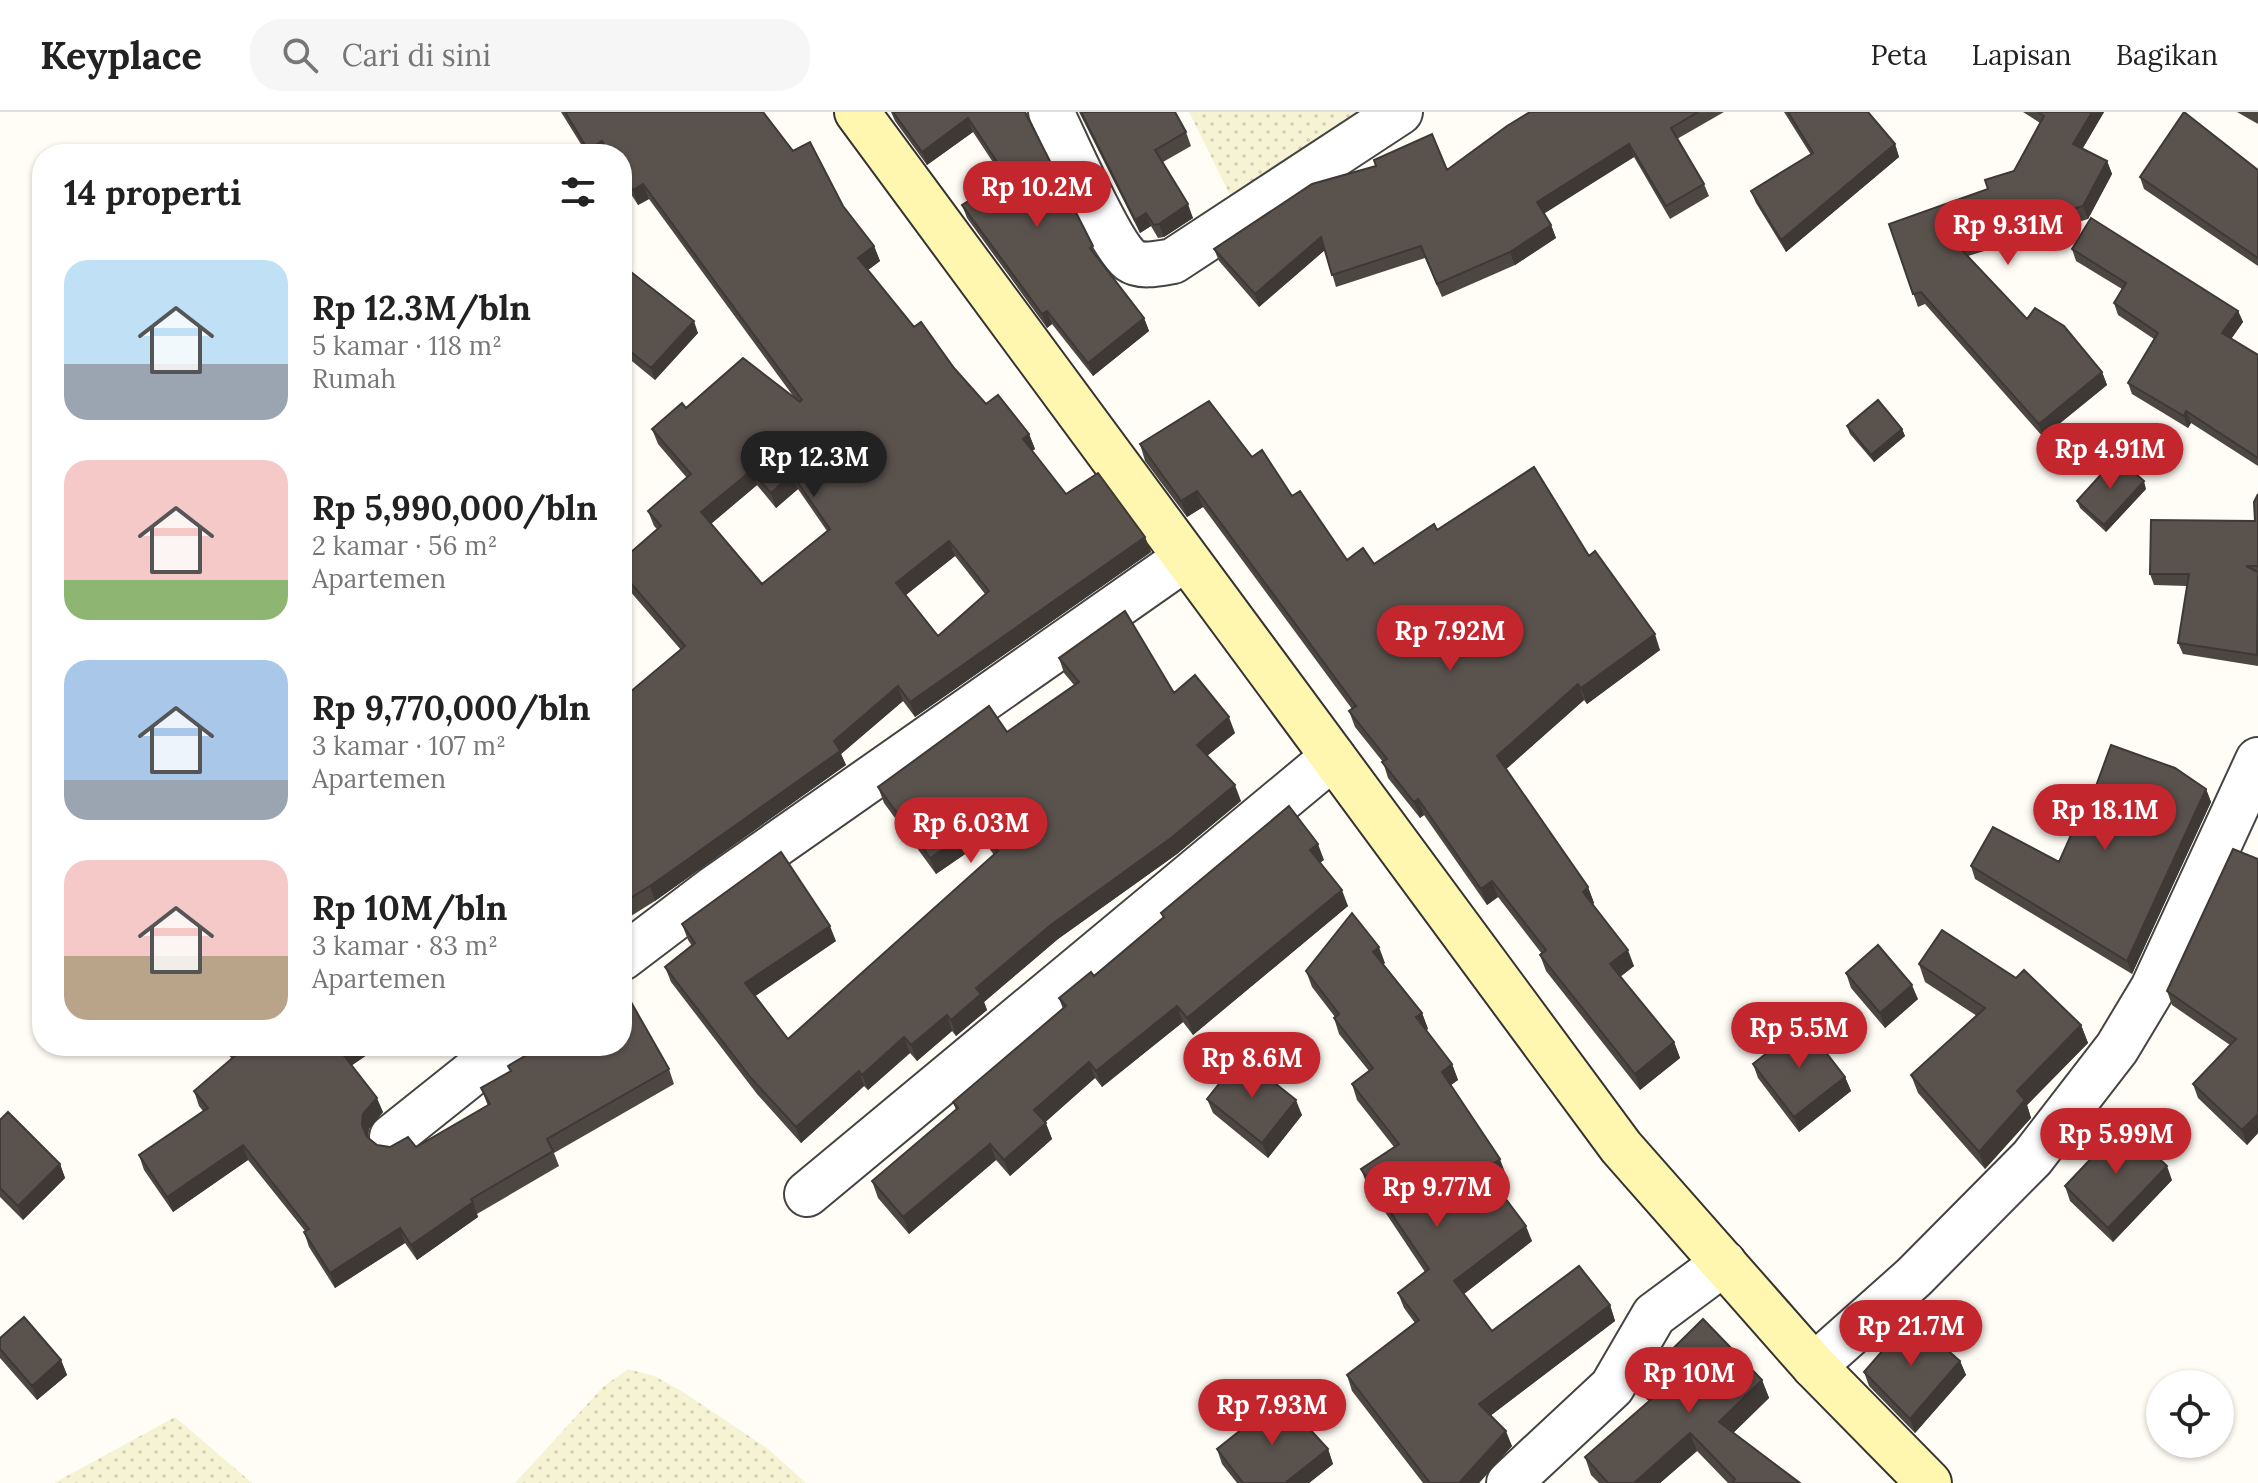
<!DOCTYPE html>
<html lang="id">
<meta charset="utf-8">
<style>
body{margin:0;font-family:Lora,serif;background:#f6f6f6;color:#222;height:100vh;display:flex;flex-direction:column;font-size:30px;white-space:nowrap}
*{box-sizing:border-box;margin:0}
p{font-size:26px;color:#767676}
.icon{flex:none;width:44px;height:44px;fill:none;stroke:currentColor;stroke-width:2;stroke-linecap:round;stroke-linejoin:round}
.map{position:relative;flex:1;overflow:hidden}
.details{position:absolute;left:32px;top:32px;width:600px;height:912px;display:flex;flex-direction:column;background:#fff;border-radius:32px;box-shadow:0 2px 6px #0004}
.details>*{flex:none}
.tools{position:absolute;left:2146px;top:1258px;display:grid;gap:16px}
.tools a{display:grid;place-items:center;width:88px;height:88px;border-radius:50%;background:#fff;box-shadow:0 2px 6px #0004;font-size:40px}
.price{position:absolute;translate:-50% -68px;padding:0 18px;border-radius:28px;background:#c4262e;color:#fff;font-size:26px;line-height:52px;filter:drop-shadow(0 2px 4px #0008)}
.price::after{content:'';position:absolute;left:50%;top:48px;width:24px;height:18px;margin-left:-12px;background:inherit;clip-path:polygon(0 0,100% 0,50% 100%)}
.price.current{background:#222;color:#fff}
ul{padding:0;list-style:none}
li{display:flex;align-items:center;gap:24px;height:200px;padding:0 32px}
li span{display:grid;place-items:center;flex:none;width:224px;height:160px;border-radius:24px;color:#555}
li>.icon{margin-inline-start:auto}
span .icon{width:96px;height:96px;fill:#fffc;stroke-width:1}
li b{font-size:34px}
h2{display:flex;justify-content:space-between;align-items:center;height:96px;padding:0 32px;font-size:34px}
header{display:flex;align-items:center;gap:48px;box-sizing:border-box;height:112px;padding:0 40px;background:#fff;border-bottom:2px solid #e0e0e0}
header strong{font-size:38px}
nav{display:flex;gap:44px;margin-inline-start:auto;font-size:28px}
.search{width:560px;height:72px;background:#f6f6f6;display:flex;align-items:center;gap:20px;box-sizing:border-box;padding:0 28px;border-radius:32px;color:#767676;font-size:30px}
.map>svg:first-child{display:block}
.farmland{fill:url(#farmland-dots)}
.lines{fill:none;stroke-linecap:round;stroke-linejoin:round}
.street-casing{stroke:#444;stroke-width:48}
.secondary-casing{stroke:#333;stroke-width:48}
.street{stroke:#fff;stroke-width:44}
.secondary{stroke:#fff6b0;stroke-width:44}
.wall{fill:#4d4742;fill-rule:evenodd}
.shaded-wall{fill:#3f3936}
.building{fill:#5a524d;stroke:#3f3936;stroke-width:2;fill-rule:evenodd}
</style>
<header>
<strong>Keyplace</strong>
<div class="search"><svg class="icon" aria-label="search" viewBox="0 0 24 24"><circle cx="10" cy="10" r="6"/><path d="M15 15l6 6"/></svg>Cari di sini</div>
<nav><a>Peta</a><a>Lapisan</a><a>Bagikan</a></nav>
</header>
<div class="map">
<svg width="2258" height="1371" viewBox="0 0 2258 1371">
<defs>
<pattern id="farmland-dots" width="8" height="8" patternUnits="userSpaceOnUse" patternTransform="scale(2)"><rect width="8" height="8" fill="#f6f3d4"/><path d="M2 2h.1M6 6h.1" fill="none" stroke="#d2cfb5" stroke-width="1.8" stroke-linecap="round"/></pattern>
</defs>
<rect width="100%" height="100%" fill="#fffdf5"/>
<path class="farmland" d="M1189,0H1366L1232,87Z
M628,1257L654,1264L680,1278L768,1337L806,1371H515L603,1275Z
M175,1305L252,1371H54L89,1352Z"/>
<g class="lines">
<g class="street-casing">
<path id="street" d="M1051,0C1066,30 1109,131 1130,148C1141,156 1161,151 1173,149L1400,0
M622,846L713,777L1184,447
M392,1025L506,934
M807,1082L1333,645
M1814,1254L1914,1165L2032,1046L2117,936L2153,876L2258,648
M1509,1371L1612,1275L1654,1203L1724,1151"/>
</g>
<g class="secondary-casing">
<path id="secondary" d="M857,0L1621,1035L1814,1254L1929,1371"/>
</g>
<use href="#street" class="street"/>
<use href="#secondary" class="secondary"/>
</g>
<path class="wall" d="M561,0H763L793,39L843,94L874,134L880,149L868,158L914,215L986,292L1029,322L1035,337L1032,339L1066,382L1145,425L1151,440L915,605L903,589L841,642L846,653L655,789L623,809L622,584L623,586L681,538L622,470V448L657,417L654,414L648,399L687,366L658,332L652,317L686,296L796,288L649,87L638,93L622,68V42H587ZM757,373L776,396L798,377L827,419L762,472L711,412ZM955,444L985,482L938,524L906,483Z
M891,0H1026L1027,5L1096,144L1144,206L1149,219L1093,264L1052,212L1047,216L967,106L962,93L1004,67L973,20L927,53L895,9Z
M1079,0H1175L1186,20L1191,34L1163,50L1193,106L1164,125L1158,126L1151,114L1140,121Z
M1530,0H1724L1677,27L1704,72L1709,84L1670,107L1634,45L1544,101L1551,113L1556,126L1515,153L1442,185L1425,146L1336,175L1325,138L1259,195L1219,149L1214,137L1447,58Z
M1784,0H1868L1895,32L1899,45L1786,140L1756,91L1751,79L1811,43Z
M2023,0H2104L2083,36L2107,49L2112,62L2088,107L2010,131L1978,110L1989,124L1994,136L1968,144L2027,207L2102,260L2107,273L2043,325L1925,192L1918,195L1889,112L1988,77L2014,59L2040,11Z
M2237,0H2258V12Z
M2258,58V154L2144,77L2140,65Z
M2072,137L2238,199L2243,210L2231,227L2258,242V354L2191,311L2188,316L2132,282L2128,271L2154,227L2118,203L2114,191L2122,177L2076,149Z
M622,153L698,221L655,268L622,241Z
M1847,314L1902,317L1905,324L1874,350L1850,322Z
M1140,332L1252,345L1292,384L1347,448L1374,452L1437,418L1589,444L1660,538L1587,592L1584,588L1506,657L1588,775L1594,791L1593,792L1634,854L1620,865L1674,930L1680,946L1640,978L1546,859L1540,843L1542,842L1498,785L1487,793L1424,703L1420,706L1388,666L1383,650L1355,615L1349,599L1352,597L1203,395L1187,405L1145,349Z
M2146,377L2106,420L2080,396L2077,389Z
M2258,382V554L2183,542L2178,531L2187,474L2154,473L2150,462L2255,409Z
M1059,546L1174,581L1235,621L1207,644L1241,689L1177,742L1058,827L984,890L987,898L956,924L952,919L917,949L910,941L868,978L864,974L801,1031L757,982L671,870L665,855L692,834L688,828L682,812L836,829L755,884L788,927L994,743L984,729L936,762L884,691L878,675L1007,620L1074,573L1064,561Z
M2206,677L2211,690L2132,862L1975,767L1971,754L2059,750L2084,707Z
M2258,747V1021L2247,1033L2198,986L2193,972L2230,933L2172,893L2167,879Z
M1324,748L1320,750L1348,794L1193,923L1183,910L1102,975L1095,966L1045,1010L1052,1027L1010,1064L996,1048L909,1122L878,1086L872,1069L956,998L953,990L1063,897L1059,886L1094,864L1163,806L1161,801Z
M1385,851L1383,852L1422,901L1428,917L1426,918L1452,952L1458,968L1451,973L1506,1063L1494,1071L1532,1129L1464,1182L1492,1219L1610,1193L1615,1209L1491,1303L1512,1334L1479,1371H1423L1352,1279L1347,1263L1415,1211L1404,1196L1398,1181L1425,1160L1367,1073L1361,1057L1394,1035L1357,988L1352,972L1369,959L1339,922L1334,906L1335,905L1312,875L1306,859Z
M1919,852L2081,913L2088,931L2027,993L2031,1006L1985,1057L1918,981L1911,963L1977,904L1925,870Z
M1846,861L1918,887L1885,916L1851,876Z
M221,934H380L352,953L383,1000L369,1017L368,1026L377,1033L390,1035H416L488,994L481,976L510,959L508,954L669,957L674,972L554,1041L559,1054L477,1102L478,1105L417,1148L405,1131L335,1176L309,1135L304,1120L305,1119L248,1048L173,1100L144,1058L139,1043L203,999L199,994L194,979L232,947Z
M1753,952L1845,965L1851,979L1799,1020L1758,966Z
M1207,987L1302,1003L1268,1046L1213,1001Z
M0,1008L60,1052L65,1066L23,1108L0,1085Z
M2172,1068L2113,1130L2070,1089L2065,1074Z
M0,1226L61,1248L67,1263L37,1288L0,1246Z
M1960,1249L1966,1263L1915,1321L1869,1274L1864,1260Z
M1762,1268L1769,1286L1733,1321L1800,1371H1728L1697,1339L1660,1371H1599L1591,1363L1585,1345L1649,1289L1646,1287L1640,1269Z
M1217,1337H1328L1333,1352L1309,1371H1237L1222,1352Z"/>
<path class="shaded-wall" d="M2092,0H2104L2078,44L2073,32Z
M968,6L973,20L927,53L922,40Z
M602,29L607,42H589L588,38Z
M1629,32L1634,45L1542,103L1537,90Z
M1895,32L1899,45L1786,140L1781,128Z
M2107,49L2112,62L2088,107L2083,94Z
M643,72L649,87L638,93L633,78Z
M1188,92L1193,106L1164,125L1159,112Z
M1146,101L1151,114L1140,121L1135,108Z
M1551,113L1556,126L1515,153L1510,140Z
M1321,125L1326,137L1259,195L1255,182Z
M874,134L880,149L864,161L858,146Z
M1047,199L1052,212L1047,216L1042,202Z
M2238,199L2243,210L2227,233L2222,221Z
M1144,206L1149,219L1093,264L1088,251Z
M694,209L698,221L655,268L651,256Z
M2102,260L2107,273L2043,325L2039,312Z
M2186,299L2191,311L2188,316L2184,304Z
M1902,317L1905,324L1874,350L1871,343Z
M1029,322L1035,337L1028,342L1023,327Z
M751,359L757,373L707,415L701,400Z
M792,362L798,377L776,396L771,381Z
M2144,369L2146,377L2106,420L2104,413Z
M1197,379L1203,395L1187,405L1181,389Z
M1145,425L1151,440L915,605L910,590Z
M949,429L955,444L902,486L896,471Z
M1655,522L1660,538L1587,592L1581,576Z
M1578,572L1584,588L1503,660L1497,644Z
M898,574L903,589L841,642L846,653L655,789L650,774L834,629Z
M1229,605L1235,621L1202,648L1197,633Z
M1235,673L1241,689L1177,742L1058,827L984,890L987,898L956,924L951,908L976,876L1052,812Z
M2206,677L2211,690L2132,862L2127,849Z
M1418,687L1424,703L1420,706L1414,690Z
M978,714L984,729L936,762L930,746Z
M1318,732L1324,748L1316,754L1310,738Z
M1492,769L1498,785L1487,793L1481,777Z
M1588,775L1594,791L1589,796L1583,780Z
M1342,778L1348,794L1193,923L1187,906Z
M830,814L836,829L751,887L745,871Z
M1379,835L1385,851L1379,856L1373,840Z
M1628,838L1634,854L1616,868L1610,852Z
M1912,873L1918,887L1885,916L1880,901Z
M1177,894L1183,910L1102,975L1096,959Z
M1422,901L1428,917L1422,921L1416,905Z
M947,903L952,919L917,949L911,933Z
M2081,913L2088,931L2027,993L2031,1006L1985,1057L1979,1040L2017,979Z
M904,925L910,941L868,978L862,963Z
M1674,930L1680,946L1640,978L1635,962Z
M353,934H380L348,956L342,941Z
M1089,950L1095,966L1040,1015L1034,998Z
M1452,952L1458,968L1448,975L1442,960Z
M859,959L864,974L801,1031L796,1015Z
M1845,965L1851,979L1799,1020L1794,1005Z
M377,986L383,1000L369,1017L367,1028L362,1013L363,1002Z
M1296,988L1302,1003L1268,1046L1262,1031Z
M2258,1002V1021L2247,1033L2242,1018Z
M1046,1011L1052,1027L1010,1064L1004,1048Z
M990,1032L996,1048L909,1122L903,1105Z
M243,1033L248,1048L173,1100L167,1085Z
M1500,1047L1506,1063L1489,1074L1484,1058Z
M60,1052L65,1066L23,1108L18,1094Z
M2167,1054L2172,1068L2113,1130L2108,1116Z
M473,1090L478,1105L417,1148L411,1133Z
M1526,1114L1532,1129L1460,1185L1454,1169Z
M400,1116L405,1131L335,1176L330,1161Z
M1610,1193L1615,1209L1485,1308L1479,1292Z
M61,1248L67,1263L37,1288L32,1274Z
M1960,1249L1966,1263L1915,1321L1910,1307Z
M1762,1268L1769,1286L1726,1328L1719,1310Z
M1506,1319L1512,1334L1479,1371H1459Z
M1690,1321L1697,1339L1660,1371H1634Z
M1328,1337L1333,1352L1309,1371H1285Z"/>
<path class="building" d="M565,0H763L793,39L810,30L843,94L874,134L858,146L914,215L921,210L954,256L986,292L998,283L1029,322L1023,327L1066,382L1098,361L1145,425L910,590L898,574L834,629L840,639L650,774L622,791V584L623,586L685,534L622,461V448L661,414L648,399L691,362L652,317L682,291L686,296L743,246L800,290L802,288L643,72L633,78L622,61V42H610L602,29L588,38ZM751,359L771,381L792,362L830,417L762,472L701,400ZM949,429L989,479L938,524L896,471Z
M893,0H1025L1093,134L1090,136L1144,206L1088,251L1047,199L1042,202L962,93L1007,65L968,6L922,40Z
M1081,0H1175L1186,20L1155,38L1188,92L1159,112L1154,113L1146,101L1135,108Z
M1530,0H1698L1671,16L1704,72L1666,94L1629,32L1537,90L1551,113L1510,140L1437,172L1421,134L1332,163L1321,125L1255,182L1214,137L1312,72L1376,54L1374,48L1432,22L1447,58L1507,14Z
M1788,0H1868L1895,32L1781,128L1751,79L1813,41Z
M2038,0H2092L2073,32L2107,49L2083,94L2005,119L1960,89L1989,124L1958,134L2027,207L2035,196L2064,214L2102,260L2039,312L1921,180L1913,182L1889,112L1988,77L1985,68L2014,59L2044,4Z
M2184,0L2258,58V146L2140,65Z
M519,37L525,42H515Z
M2091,106L2238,199L2222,221L2258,243V346L2186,299L2184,304L2128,271L2158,221L2114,191L2126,171L2072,137Z
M622,153L694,209L651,256L622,233Z
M1878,288L1902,317L1871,343L1847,314Z
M1209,289L1252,345L1262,338L1292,384L1300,379L1347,448L1363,436L1374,452L1434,412L1437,418L1534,355L1589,444L1595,439L1655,522L1581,576L1578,572L1497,644L1588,775L1583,780L1628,838L1610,852L1674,930L1635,962L1540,843L1546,838L1492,769L1481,777L1418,687L1414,690L1382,650L1387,647L1349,599L1356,594L1197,379L1181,389L1140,332Z
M2117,345L2144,369L2104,413L2077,389Z
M2258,382V454H2246L2258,460L2257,543L2178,531L2189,462H2150L2151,408L2255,409L2254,390Z
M1125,499L1174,581L1195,563L1229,605L1197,633L1235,673L1171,726L1052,812L976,876L981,882L951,908L947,903L911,933L904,925L862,963L859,959L796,1015L751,966L665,855L695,831L682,812L781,740L830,814L745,871L788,927L998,739L978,714L930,746L878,675L989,594L1007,620L1079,570L1059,546Z
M2111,633L2175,656L2206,677L2127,849L1971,754L1993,715L2059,750L2079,705L2084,707Z
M1289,694L1318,732L1310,738L1342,778L1187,906L1177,894L1096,959L1089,950L1034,998L1046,1011L1004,1048L990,1032L903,1105L872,1069L958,996L953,990L1066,894L1059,886L1091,860L1094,864L1164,805L1161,801Z
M2233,737L2258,747V1002L2242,1018L2193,972L2236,927L2167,879Z
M1352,801L1379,835L1373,840L1422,901L1416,905L1452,952L1442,960L1500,1047L1484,1058L1526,1114L1454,1169L1492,1219L1579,1154L1610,1193L1479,1292L1506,1319L1459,1371H1430L1347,1263L1419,1208L1398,1181L1429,1157L1361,1057L1399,1032L1352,972L1373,956L1334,906L1339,902L1306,859Z
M1942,818L2016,866L2024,858L2081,913L2017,979L2025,988L1979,1040L1911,963L1985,896L1919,852Z
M1878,833L1912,873L1880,901L1846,861Z
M622,890H631L669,957L547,1027L553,1039L471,1087L473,1090L411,1133L400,1116L330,1161L304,1120L309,1117L243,1033L167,1085L139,1043L208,996L194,979L236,943L228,934H353L342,941L377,986L363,1002L362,1013L367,1025L377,1033L390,1035L408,1025L416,1035L490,992L481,976L511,959L508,954L542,934H622Z
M1804,912L1845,965L1794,1005L1753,952Z
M1241,944L1296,988L1262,1031L1207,987Z
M8,1000L60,1052L18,1094L0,1076V1008Z
M2123,1013L2167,1054L2108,1116L2065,1074Z
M24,1205L61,1248L32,1274L0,1237V1226Z
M1911,1206L1960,1249L1910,1307L1864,1260Z
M1703,1207L1762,1268L1719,1310L1800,1371H1732L1735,1367L1690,1321L1634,1371H1608L1585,1345L1655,1284L1640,1269Z
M1281,1286L1328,1337L1285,1371H1243L1217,1337Z"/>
</svg>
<div class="tools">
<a><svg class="icon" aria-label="locate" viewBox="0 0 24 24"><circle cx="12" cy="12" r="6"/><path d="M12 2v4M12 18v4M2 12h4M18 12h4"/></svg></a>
</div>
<b class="price" style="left:1037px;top:117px">Rp 10.2M</b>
<b class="price" style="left:2008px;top:155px">Rp 9.31M</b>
<b class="price" style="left:2110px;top:379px">Rp 4.91M</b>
<b class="price current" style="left:814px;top:387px">Rp 12.3M</b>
<b class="price" style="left:1450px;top:561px">Rp 7.92M</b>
<b class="price" style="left:2105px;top:740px">Rp 18.1M</b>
<b class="price" style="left:971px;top:753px">Rp 6.03M</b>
<b class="price" style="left:1799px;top:958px">Rp 5.5M</b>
<b class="price" style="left:1252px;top:988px">Rp 8.6M</b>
<b class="price" style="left:2116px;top:1064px">Rp 5.99M</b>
<b class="price" style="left:1437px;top:1117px">Rp 9.77M</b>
<b class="price" style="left:1911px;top:1256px">Rp 21.7M</b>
<b class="price" style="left:1689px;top:1303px">Rp 10M</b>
<b class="price" style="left:1272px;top:1335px">Rp 7.93M</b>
<section class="details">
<h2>14 properti<svg class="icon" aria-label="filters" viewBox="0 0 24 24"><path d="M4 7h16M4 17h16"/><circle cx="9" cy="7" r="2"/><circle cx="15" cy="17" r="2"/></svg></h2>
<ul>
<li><span style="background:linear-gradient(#bfe0f5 65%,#9aa5b1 0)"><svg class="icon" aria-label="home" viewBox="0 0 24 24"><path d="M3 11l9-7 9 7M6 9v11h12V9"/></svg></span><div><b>Rp 12.3M/bln</b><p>5 kamar · 118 m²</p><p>Rumah</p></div></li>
<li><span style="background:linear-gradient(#f6c9c9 75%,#8fb573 0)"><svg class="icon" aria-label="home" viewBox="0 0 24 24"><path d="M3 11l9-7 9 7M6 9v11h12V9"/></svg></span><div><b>Rp 5,990,000/bln</b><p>2 kamar · 56 m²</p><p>Apartemen</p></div></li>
<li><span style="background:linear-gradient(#a9c7e8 75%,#9aa5b1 0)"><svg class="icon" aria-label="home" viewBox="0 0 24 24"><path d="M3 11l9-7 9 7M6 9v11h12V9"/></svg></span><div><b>Rp 9,770,000/bln</b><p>3 kamar · 107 m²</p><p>Apartemen</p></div></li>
<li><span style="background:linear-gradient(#f6c9c9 60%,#b9a48a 0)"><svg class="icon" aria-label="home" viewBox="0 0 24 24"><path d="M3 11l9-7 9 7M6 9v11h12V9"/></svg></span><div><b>Rp 10M/bln</b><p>3 kamar · 83 m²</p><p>Apartemen</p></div></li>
</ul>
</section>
</div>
